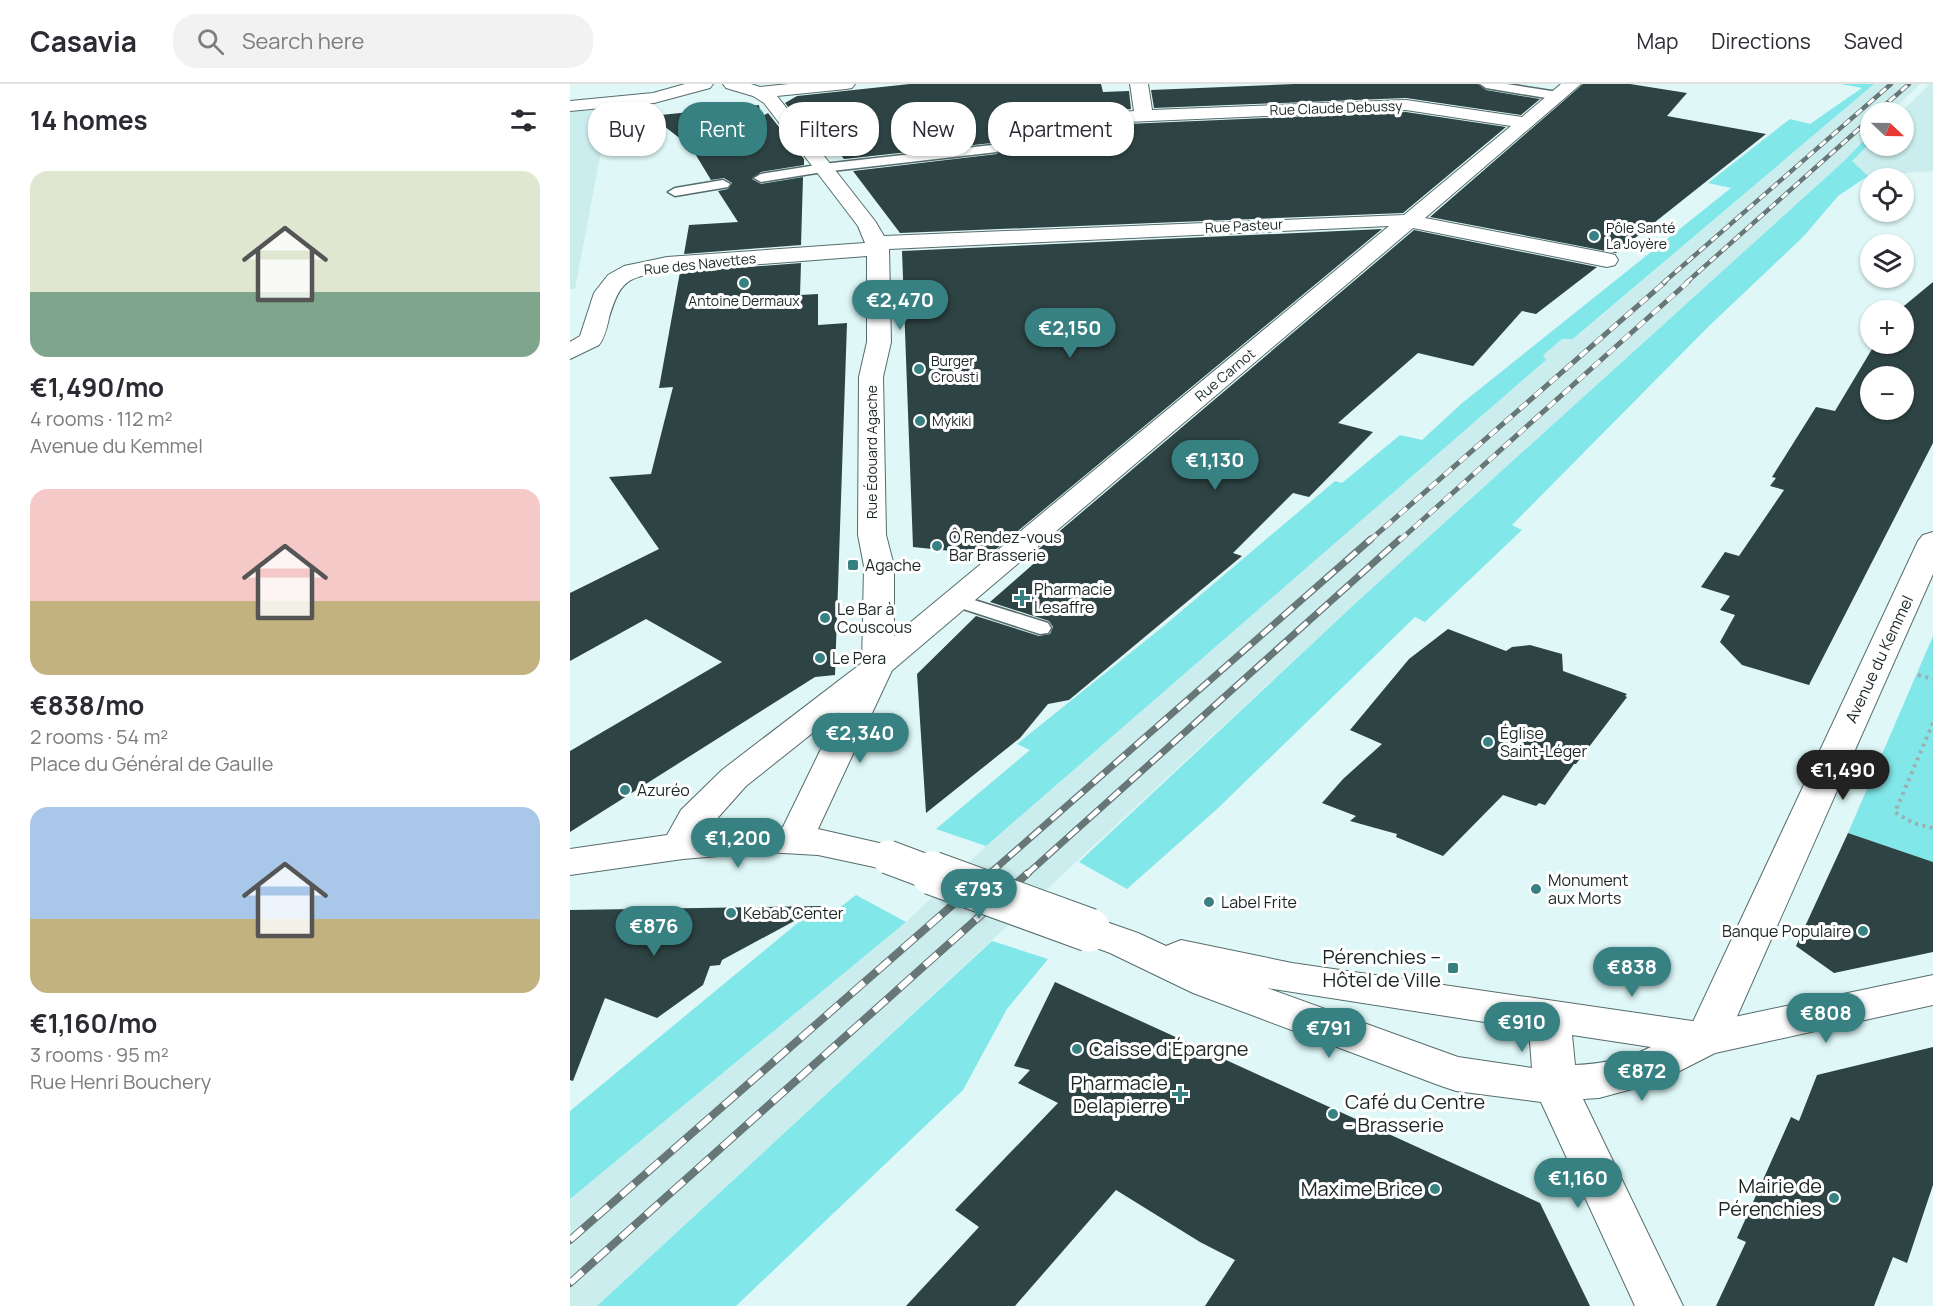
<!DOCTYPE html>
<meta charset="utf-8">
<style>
body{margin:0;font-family:Manrope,sans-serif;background:#f2f2f3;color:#2b2b33;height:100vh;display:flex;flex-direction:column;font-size:22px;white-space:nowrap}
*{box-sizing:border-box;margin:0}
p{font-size:20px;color:#7c7c81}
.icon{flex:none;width:33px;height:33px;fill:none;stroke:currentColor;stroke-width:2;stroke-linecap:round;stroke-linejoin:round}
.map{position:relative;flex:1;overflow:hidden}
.details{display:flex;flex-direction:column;background:#fff;width:570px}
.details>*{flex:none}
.banner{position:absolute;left:18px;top:18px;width:570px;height:54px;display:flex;gap:12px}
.needle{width:39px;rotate:112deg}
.buttons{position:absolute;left:1290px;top:18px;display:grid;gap:12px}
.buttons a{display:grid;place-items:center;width:54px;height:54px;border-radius:50%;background:#fff;box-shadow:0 2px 4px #0004;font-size:30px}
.price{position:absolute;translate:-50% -51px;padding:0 14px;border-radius:21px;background:#388182;color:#fff;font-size:20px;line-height:39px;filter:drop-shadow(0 2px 3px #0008)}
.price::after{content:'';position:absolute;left:50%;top:36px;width:18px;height:14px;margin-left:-9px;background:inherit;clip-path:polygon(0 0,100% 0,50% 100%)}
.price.selected{background:#222;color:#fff}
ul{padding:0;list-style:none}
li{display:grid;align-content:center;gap:12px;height:318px;padding:0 30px}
li span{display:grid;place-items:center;height:186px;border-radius:18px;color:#555}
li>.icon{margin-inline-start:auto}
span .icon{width:108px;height:108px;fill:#fffc;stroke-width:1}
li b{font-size:26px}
h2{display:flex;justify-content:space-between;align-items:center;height:72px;padding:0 30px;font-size:26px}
.chip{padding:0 21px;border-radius:24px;background:#fff;box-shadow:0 2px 4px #0004;font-size:21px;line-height:54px}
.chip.selected{background:#388182;color:#fff}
header{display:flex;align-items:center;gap:36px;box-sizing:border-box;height:84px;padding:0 30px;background:#fff;border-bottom:2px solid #e1e1e2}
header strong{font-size:28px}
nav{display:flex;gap:33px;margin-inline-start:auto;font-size:21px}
.search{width:420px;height:54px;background:#f2f2f3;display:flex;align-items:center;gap:15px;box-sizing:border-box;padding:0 21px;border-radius:24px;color:#7c7c81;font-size:22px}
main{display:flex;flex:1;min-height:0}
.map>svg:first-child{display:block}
.built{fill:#cbeded}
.green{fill:#81e7e9}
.building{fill:#2e4343;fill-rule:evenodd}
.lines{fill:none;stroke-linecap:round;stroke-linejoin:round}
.lane-casing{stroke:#566c6c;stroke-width:3}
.street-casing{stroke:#566c6c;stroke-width:2}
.secondary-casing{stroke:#566c6c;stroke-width:2}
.path{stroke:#9caeae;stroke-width:4;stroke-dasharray:3 4.5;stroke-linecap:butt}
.lane{fill:#fff;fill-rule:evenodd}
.street{fill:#fff;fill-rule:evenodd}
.secondary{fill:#fff;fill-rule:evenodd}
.rail-far3-casing{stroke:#677676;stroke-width:4.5}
.rail-far2-casing{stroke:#677676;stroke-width:5}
.rail-far1-casing{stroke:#677676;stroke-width:7}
.rail-casing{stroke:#677676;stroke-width:8}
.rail-far3{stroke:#fff;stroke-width:3;stroke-dasharray:8;stroke-linecap:butt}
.rail-far2{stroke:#fff;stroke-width:4;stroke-dasharray:10;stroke-linecap:butt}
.rail-far1{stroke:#fff;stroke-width:4.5;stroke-dasharray:14;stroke-linecap:butt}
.rail{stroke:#fff;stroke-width:6;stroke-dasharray:17;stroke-linecap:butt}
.secondary-bridge-far1-casing{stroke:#566c6c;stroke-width:35;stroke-linecap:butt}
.secondary-bridge-casing{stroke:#566c6c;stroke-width:45;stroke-linecap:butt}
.secondary-bridge-far1{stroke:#fff;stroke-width:33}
.secondary-bridge{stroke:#fff;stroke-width:43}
.poi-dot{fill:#388182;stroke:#fff;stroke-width:2}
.labels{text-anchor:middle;stroke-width:6;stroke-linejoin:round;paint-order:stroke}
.far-street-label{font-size:14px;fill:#1d2626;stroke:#fff}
.far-poi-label{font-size:14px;fill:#1d2626;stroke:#fff;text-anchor:start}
.poi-label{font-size:16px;fill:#1d2626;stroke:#fff;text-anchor:start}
.street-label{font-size:16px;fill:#1d2626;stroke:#fff}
.near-poi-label{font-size:20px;fill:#1d2626;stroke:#fff;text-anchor:end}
</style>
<header>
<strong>Casavia</strong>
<div class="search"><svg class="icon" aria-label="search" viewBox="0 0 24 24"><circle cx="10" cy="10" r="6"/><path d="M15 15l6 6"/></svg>Search here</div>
<nav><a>Map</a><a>Directions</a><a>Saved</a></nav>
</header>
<main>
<section class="details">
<h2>14 homes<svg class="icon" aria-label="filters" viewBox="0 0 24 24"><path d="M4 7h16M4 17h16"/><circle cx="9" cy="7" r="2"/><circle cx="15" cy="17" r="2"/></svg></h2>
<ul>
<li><span style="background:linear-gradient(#dfe7d0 65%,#7fa58c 0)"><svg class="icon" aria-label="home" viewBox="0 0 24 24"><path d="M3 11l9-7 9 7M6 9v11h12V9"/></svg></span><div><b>€1,490/mo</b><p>4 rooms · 112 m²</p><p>Avenue du Kemmel</p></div></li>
<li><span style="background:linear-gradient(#f6c9c9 60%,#c2b280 0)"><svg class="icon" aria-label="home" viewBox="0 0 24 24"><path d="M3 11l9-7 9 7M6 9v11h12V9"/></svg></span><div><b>€838/mo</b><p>2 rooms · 54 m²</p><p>Place du Général de Gaulle</p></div></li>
<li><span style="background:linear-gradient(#a9c7e8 60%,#c2b280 0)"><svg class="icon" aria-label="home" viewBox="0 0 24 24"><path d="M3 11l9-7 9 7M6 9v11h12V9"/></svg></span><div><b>€1,160/mo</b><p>3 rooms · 95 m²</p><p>Rue Henri Bouchery</p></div></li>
</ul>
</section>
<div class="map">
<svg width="1363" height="1222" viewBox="0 0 1363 1222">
<rect width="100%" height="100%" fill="#dff7f7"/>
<path class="built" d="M1304,0H1350L1321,28H1300V50L1273,78L789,516L27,1222H0V1115L336,838L416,762L976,276L972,271L992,255H1004Z
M1360,0H1363V87L1298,92L1281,77L1300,59V62H1334V28H1331Z
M39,25L5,205H0V28Z"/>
<path class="green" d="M1271,0H1304L1003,255H992L973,271L976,276L416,762L366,745L460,666L447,660L595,541L765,397L772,399L830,351L852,356L891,320L1161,104L1138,99L1220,35L1240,40L1292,4Z
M1300,50V59L1282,77L1298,92L1268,112L1234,152L1139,242L942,441L952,446L855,538L845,533L646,726L557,805L509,778L789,516L1273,78Z
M1363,552V778L1278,749Z
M286,811L336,838L0,1115V1027L241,828L259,832Z
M422,857L478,875L437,925L393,1006L166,1222H27Z"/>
<path class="building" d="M340,0H531L533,8L559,7L561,25L525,29L522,35L527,40L533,41L836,28L936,43L833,129L330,149L283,87L427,70L430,66L429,61L422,59L274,75L235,23V44L215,19L227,12Z
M725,0H908L916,6L970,15L951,31L836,14L584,24L581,6Z
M1013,0H1060L1117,9L1097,32L1196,50L1046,169L860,133Z
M189,21L191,33L198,29L234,75V81L191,88L182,95L191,100L233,93L231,161L114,170L119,141L168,138L148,107L158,105L162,99L154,94L141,96L121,63L81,32Z
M812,145L419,471L343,463L332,167Z
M844,146L1027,183L966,230L952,227L903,282L848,269L768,339L803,348L739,413L723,409L663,469L672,472L499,616L478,620L450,654L356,729L347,590L406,532L469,552L480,550L483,543L479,537L420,518L469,475L458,474Z
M231,179L230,211L248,210V241L277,239L265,591L245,593L0,748V667L152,578L76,535L0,577V509L89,465L39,393L81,390L103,303L89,304L110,188Z
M1363,198V359L1239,601L1172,581L1150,558L1165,531L1150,526L1160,512L1131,503L1155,468L1169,472L1214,406L1200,402L1206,394L1202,393L1246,323L1265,327L1305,260H1334V226H1329ZM1300,292H1334V326H1300Z
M878,545L936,567L942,563L960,561L992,570L993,587L1057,610L1055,612L1057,613L1006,680H1004L975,721L969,719L966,722L933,711L873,772L826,753L827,750L780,737L786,732L752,719L773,695L812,660L780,646L839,575Z
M1278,749L1363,778V868L1264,889L1226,862Z
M252,822L152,876L150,881L140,882L133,901L87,934L35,914L3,997L0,996V826Z
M485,898L970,1119L1020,1222H635L665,1176L630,1158L546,1106L445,1222H336L409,1143L385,1126L488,1019L448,999L460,986L444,982Z
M1363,963V1101L1337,1179L1323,1173L1304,1222H1146L1176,1158L1167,1154L1221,1033L1229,1037L1247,991Z"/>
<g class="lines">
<g class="lane-casing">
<path id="lane" d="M910,0H937L988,8L994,12L988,16L916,4Z
M422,61L427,62L428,65L427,68L253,88L191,98L184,94L191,90L253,80Z
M153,96L160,100L158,103L105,112L98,108L105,104Z
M385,510L478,539L481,544L478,549L470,550L378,520L375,516L378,512Z"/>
</g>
<g class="street-casing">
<path id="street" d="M153,0H181L190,3L219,0H285L282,4L276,5L207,12L305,137L314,152L834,131L941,42L836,26L533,39L527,38L524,34L527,30L564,27L560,0H578L582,26L836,16L952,33L991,0H1011L855,134L1037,169L1045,171L1048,176L1045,181L1037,183L843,144L319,589L308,592L297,589L292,582L294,482L288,451L289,293L297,258V172L97,187C58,194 51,194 39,234C37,243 35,253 29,261L0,275V258L10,252L24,209L38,191L54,182L97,173L295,159L288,142L194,19L183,12L156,4ZM819,142L324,552V482L316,451L313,293L321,258L319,165Z
M1363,448V490L1157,955L1151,967L1136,971L1121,967L1115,955L1348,457L1353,451Z"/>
</g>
<g class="secondary-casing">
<path id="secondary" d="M115,0H143L140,4L84,19L0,27V17L83,9Z
M308,572L319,575L324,582L248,745L331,764L337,773L331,782L318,786L248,771L196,768L113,775L0,791V765L97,751L111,726L152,686L297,575ZM269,628L213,743L136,747L176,702Z
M519,832L568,849L596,862L611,856L722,879L1136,939L1363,891V921L1145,969L1088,998L1029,1014L1013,1015L1113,1222H1065L971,1018L886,1007L871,1002L623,909L540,869L505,856L499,846L505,836ZM697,904L959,945L962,984L888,973ZM1002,951L1081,963C1056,975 1032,980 1005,981Z"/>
</g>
<path class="path" d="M1348,591L1363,595
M1363,639L1325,728L1343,739L1363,744"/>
<use href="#lane" class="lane"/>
<use href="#street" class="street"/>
<use href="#secondary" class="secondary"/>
<g class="rail-far3-casing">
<path id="rail-far3" d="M1307,28L1339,0
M1093,199L1321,0
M1116,199L1300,35"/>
</g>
<g class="rail-far2-casing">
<path id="rail-far2" d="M799,457L1095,198
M829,457L1118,198"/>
</g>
<g class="rail-far1-casing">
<path id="rail-far1" d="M418,791L801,455
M456,791L830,455"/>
</g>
<g class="rail-casing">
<path id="rail" d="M0,1156L419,789
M0,1199L458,789"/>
</g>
<use href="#rail-far3" class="rail-far3"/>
<use href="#rail-far2" class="rail-far2"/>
<use href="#rail-far1" class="rail-far1"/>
<use href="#rail" class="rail"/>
<g class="secondary-bridge-far1-casing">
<path id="secondary-bridge-far1" d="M318,773L366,791"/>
</g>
<g class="secondary-bridge-casing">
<path id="secondary-bridge" d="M362,789L519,846"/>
</g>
<use href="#secondary-bridge-far1" class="secondary-bridge-far1"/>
<use href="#secondary-bridge" class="secondary-bridge"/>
</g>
<g class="poi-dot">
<circle cx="1024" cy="152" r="6"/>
<circle cx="174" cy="199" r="6"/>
<circle cx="349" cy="285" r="6"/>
<circle cx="350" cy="337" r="6"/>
<circle cx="367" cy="462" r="6"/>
<rect x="277" y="475" width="12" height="12" rx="3"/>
<path d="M449 505h6v6h6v6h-6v6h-6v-6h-6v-6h6z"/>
<circle cx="255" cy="534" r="6"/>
<circle cx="250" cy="574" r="6"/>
<circle cx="918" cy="658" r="6"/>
<circle cx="55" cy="706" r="6"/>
<circle cx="966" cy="805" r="6"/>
<circle cx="639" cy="818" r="6"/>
<circle cx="161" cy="829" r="6"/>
<circle cx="1293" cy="847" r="6"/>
<rect x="877" y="878" width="12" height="12" rx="3"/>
<circle cx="507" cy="965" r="6"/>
<path d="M607 1001h6v6h6v6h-6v6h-6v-6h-6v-6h6z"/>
<circle cx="763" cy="1030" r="6"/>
<circle cx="865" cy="1105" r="6"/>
<circle cx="1264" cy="1114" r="6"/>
</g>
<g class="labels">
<g class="far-street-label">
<text transform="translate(766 24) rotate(-2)" y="5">Rue Claude Debussy</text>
<text transform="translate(674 142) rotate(-3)" y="5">Rue Pasteur</text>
<text transform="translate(130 180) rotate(-6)" y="5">Rue des Navettes</text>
<text transform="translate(655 291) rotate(-40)" y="5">Rue Carnot</text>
<text transform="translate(302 368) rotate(-90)" y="5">Rue Édouard Agache</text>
</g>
<g class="far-poi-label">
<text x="1036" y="149">Pôle Santé<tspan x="1036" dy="16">La Joyère</tspan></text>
<text x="174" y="222" text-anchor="middle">Antoine Dermaux</text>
<text x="361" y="282">Burger<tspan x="361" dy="16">Crousti</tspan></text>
<text x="362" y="342">Mykiki</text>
</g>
<g class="poi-label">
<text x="379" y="459">Ô Rendez-vous<tspan x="379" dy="18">Bar Brasserie</tspan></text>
<text x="295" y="487">Agache</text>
<text x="464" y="511">Pharmacie<tspan x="464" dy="18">Lesaffre</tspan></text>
<text x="267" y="531">Le Bar à<tspan x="267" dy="18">Couscous</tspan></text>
<text x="262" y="580">Le Pera</text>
<text x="930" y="655">Église<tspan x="930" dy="18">Saint-Léger</tspan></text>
<text x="67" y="712">Azuréo</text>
<text x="978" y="802">Monument<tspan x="978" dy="18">aux Morts</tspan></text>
<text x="651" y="824">Label Frite</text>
<text x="173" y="835">Kebab Center</text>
<text x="1281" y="853" text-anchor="end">Banque Populaire</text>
</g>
<g class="street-label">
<text transform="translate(1309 575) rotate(-65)" y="6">Avenue du Kemmel</text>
</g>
<g class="near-poi-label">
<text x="871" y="880">Pérenchies –<tspan x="871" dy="23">Hôtel de Ville</tspan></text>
<text x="519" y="972" text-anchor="start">Caisse d'Épargne</text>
<text x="598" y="1006">Pharmacie<tspan x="598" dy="23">Delapierre</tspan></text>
<text x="775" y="1025" text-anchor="start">Café du Centre<tspan x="775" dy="23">- Brasserie</tspan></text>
<text x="1252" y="1109">Mairie de<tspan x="1252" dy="23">Pérenchies</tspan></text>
<text x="853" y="1112">Maxime Brice</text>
</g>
</g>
</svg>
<div class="buttons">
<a><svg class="needle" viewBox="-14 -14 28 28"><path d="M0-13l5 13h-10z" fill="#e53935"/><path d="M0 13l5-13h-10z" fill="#7c7c81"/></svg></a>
<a><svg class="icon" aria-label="locate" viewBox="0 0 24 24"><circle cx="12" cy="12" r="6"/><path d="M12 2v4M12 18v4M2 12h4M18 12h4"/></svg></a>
<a><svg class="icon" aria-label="layers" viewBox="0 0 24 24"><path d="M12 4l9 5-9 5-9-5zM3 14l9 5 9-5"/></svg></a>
<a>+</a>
<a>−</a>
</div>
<b class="price" style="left:330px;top:247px">€2,470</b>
<b class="price" style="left:500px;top:275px">€2,150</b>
<b class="price" style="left:645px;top:407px">€1,130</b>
<b class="price" style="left:290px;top:680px">€2,340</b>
<b class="price selected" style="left:1273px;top:717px">€1,490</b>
<b class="price" style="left:168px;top:785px">€1,200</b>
<b class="price" style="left:409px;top:836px">€793</b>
<b class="price" style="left:84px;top:873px">€876</b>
<b class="price" style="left:1062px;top:914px">€838</b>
<b class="price" style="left:1256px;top:960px">€808</b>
<b class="price" style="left:952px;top:969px">€910</b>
<b class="price" style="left:759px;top:975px">€791</b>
<b class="price" style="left:1072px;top:1018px">€872</b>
<b class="price" style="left:1008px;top:1125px">€1,160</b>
<div class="banner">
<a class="chip">Buy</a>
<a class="chip selected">Rent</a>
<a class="chip">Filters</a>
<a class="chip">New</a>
<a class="chip">Apartment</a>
</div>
</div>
</main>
